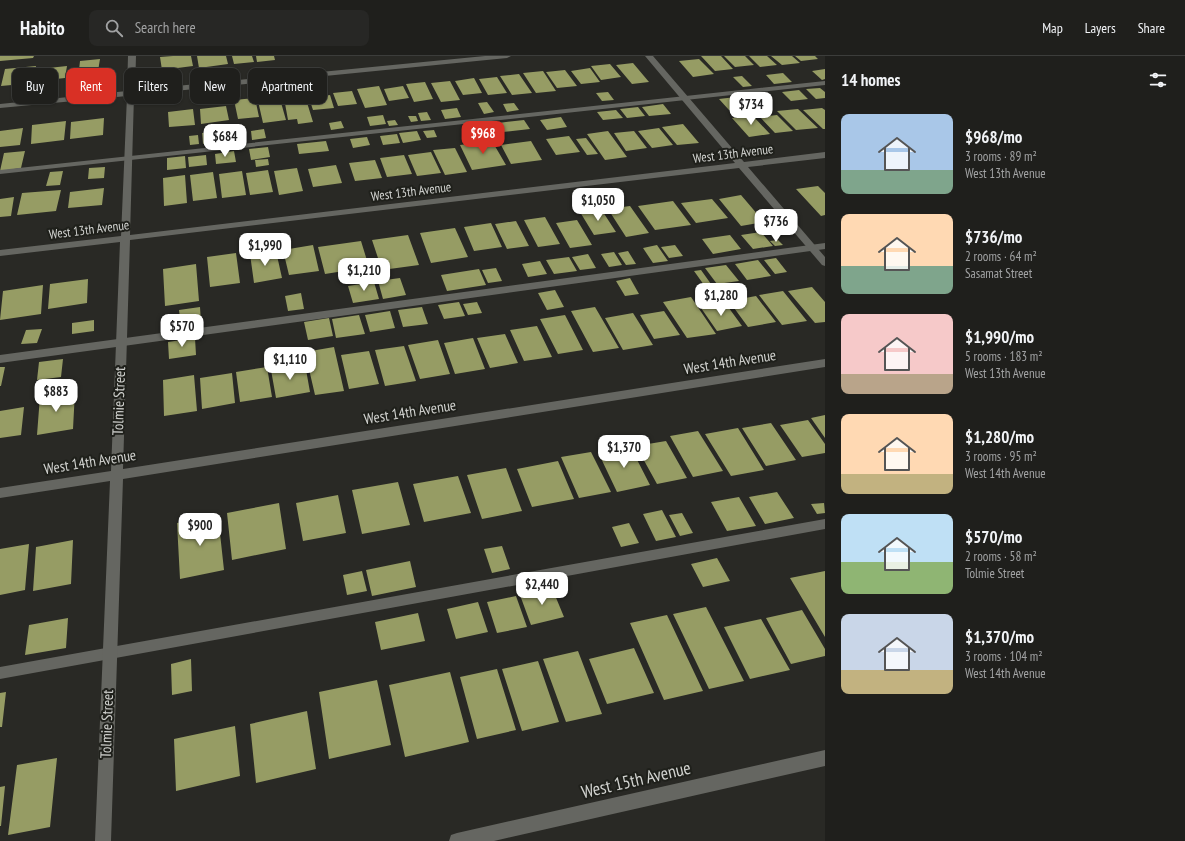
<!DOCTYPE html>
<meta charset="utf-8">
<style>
body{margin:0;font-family:"PT Sans Narrow",sans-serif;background:#272725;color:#f1f3f6;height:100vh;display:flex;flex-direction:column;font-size:15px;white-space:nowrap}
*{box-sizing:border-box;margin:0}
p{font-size:13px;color:#a1a2a3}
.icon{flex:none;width:22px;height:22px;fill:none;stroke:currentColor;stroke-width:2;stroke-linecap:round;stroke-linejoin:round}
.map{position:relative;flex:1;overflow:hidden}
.side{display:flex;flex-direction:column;background:#1f1f1c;width:360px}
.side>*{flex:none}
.guide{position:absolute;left:12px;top:12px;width:380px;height:36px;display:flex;gap:8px}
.price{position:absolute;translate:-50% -34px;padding:0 9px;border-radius:8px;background:#fff;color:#222;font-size:13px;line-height:26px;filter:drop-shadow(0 1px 2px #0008)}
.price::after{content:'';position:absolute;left:50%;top:24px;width:12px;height:9px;margin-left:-6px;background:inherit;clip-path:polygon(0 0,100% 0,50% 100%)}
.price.active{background:#d93025;color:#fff}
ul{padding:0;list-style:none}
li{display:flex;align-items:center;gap:12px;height:100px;padding:0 16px}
li span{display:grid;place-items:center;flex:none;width:112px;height:80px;border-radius:8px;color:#555}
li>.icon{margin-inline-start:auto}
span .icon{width:48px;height:48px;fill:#fffc;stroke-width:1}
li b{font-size:17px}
h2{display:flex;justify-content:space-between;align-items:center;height:48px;padding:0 16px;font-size:17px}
.chip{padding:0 14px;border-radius:8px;background:#1f1f1c;box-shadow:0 1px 3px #0004,0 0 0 1px #3c3d3b;font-size:14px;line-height:36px}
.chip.active{background:#d93025;color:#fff}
header{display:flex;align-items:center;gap:24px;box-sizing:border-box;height:56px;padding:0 20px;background:#1f1f1c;border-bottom:1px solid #3c3d3b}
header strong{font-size:19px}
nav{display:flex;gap:22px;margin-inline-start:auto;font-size:14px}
.search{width:280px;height:36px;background:#272725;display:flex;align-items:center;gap:10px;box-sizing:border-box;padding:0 14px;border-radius:8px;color:#a1a2a3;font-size:15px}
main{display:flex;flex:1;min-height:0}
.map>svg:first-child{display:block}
.building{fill:#969c64}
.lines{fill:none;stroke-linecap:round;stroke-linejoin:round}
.lane{fill:#656661;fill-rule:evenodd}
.street{fill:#656661;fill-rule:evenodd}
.labels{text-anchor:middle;stroke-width:4;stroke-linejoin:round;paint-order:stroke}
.far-street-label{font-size:13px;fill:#d2d3d0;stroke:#1f201b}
.street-label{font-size:15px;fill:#d2d3d0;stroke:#1f201b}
.near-street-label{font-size:18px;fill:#d2d3d0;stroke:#1f201b}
</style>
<header>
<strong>Habito</strong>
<div class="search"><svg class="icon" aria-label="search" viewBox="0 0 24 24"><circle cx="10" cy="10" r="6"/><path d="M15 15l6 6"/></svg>Search here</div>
<nav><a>Map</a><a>Layers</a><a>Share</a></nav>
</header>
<main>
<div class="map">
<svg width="825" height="785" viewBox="0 0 825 785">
<rect width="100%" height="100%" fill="#292925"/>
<path class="building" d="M0,0H34L33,2L0,5Z
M173,0H191L193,10L162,14L160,1Z
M197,0H226L228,8L199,12Z
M232,0H252L254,6L234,8Z
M256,0H274L275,4L257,6Z
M701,0H721L733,13L715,15Z
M724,0H745L754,9L735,11Z
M749,0H767L777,9L760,11Z
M771,0H792L800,7L782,9Z
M795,0H815L818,3L801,5Z
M100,3L97,21L78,23L80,5Z
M699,3L714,18L693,21L679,5Z
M633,7L649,26L632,28L616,9Z
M610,8L621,21L601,24L591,10Z
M36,10L33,27L1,30L5,13Z
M67,10L65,22L37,25L39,13Z
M590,12L600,26L581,28L571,15Z
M825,13V23L822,24L812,15Z
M565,14L577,30L557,32L546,16Z
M543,15L556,35L536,37L523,17Z
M783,17L792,26L774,28L766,19Z
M519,18L532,37L512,39L500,20Z
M742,20L752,30L743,31L733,21Z
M497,21L507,37L488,39L479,23Z
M474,22L482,37L463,39L455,25Z
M450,25L460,44L441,46L431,27Z
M425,26L433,43L414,46L406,28Z
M379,30L387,49L365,52L357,33Z
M403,30L409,42L389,45L384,33Z
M820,32L825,36V42L816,43L806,33Z
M799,34L808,43L791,45L782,36Z
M352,35L357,48L338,50L333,37Z
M608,36L614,44L602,45L596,37Z
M323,37L324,40L330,39L334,52L313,54L309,42L316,41L315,38Z
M305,40L313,66L298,68L297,63L288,64L284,42Z
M753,40L761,48L747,50L739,42Z
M736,41L746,52L729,54L719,43Z
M255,42L259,61L238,63L234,44Z
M280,43L286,64L263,67L258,45Z
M487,46L494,56L484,58L478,47Z
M514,47L519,54L507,56L503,48Z
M663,48L671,58L649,60L642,51Z
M226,50L229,64L201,68L200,53Z
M638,51L645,60L627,62L620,53Z
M457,52L461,61L445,63L441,54Z
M822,52L825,54V73H823L803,54Z
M193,53L195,69L169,71L168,56Z
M798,53L818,72L796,74L777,55Z
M616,54L623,62L603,64L597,56Z
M427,56L431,64L421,65L418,57Z
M383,59L386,68L370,70L367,61Z
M777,59L793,75L775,77L760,61Z
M408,60H416L418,65L411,66Z
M753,60L770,78L749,81L732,62Z
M561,61L567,71L547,74L540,64Z
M104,62L103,79L70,83L71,66Z
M395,64L398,69L389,70L387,65Z
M524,64L530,73L503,76L498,67Z
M66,65L64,84L31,88L32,69Z
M341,65L344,72L331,74L329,67Z
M482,68L491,83L474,85L466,70Z
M683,68L699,87L677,89L662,71Z
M23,72L20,89L0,91V75Z
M659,72L673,89L652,92L638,75Z
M264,73L266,82L252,84L251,75Z
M434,74L437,81L427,82L423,75Z
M417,75L421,84L403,87L399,77Z
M608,75L627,101L605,104L587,78Z
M634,75L647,92L626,95L614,77Z
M211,76L212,87L203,88L202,77Z
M397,78L400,87L383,89L380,80Z
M198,79L199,88L190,89L189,80Z
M569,80L580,96L556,99L546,83Z
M367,81L370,89L353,92L350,83Z
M586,82L598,98L587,99L576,83Z
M326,85L329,95L299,98L297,88Z
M492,85L506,109L472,114L460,89Z
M531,85L542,104L511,108L501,89Z
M268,91L270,101L251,104L249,93Z
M455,92L467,116L445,119L433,94Z
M25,95L21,112L0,115L4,97Z
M234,95L236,106L216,108L215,98Z
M431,96L441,117L417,120L408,99Z
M206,99L207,109L189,111L188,101Z
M404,99L412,118L387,121L380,102Z
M185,100L186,112L167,114V102Z
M268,103L269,109L256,111L255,104Z
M375,104L382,122L355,125L349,107Z
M336,109L342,127L313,131L308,113Z
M105,111L104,122L88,123L89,112Z
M297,112L303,135L279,139L274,115Z
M268,114L273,136L250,139L246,117Z
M63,115L60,129L46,130L50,116Z
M242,115L246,139L222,142L219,118Z
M213,116L217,142L193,145L190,119Z
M185,119L187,147L164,150L163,122Z
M818,130L825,137V159L821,160L796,133Z
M104,132L102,149L68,152L70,136Z
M61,134L56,155L17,159L22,137Z
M741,139L764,166L741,170L719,143Z
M14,141L11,160L0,161V143Z
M712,143L728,162L696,167L681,147Z
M673,145L691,169L655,174L638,150Z
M630,150L649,177L626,181L608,153Z
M601,153L616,176L594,179L580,156Z
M545,161L560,188L538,191L524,164Z
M577,164L592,189L570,192L556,167Z
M516,165L529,190L507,193L495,168Z
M491,167L502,191L474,195L464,171Z
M455,172L468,201L431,207L420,177Z
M761,176L773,190L753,193L741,179Z
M408,179L419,209L382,214L372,184Z
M730,179L741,193L713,198L702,183Z
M778,184L783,189L775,190L770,185Z
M361,185L369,211L325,218L318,191Z
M313,189L319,215L289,219L283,194Z
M657,189L668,205L653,207L643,192Z
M675,189L683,200L669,202L661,191Z
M276,195L282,222L254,227L250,198Z
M628,195L636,208L626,209L618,197Z
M614,196L622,209L609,211L601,198Z
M236,197L240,227L210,231L207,201Z
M588,198L596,212L580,214L572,201Z
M569,201L577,215L554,218L546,204Z
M776,202L787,216L775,218L764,204Z
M758,204L771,220L747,224L735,208Z
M540,205L547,218L528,221L522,208Z
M196,208L199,245L165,250L163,213Z
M726,209L739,225L717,228L705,212Z
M496,212L502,225L488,227L482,214Z
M479,213L486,229L447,235L441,219Z
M701,214L711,228L704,229L694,215Z
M400,222L406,239L383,243L378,225Z
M630,222L639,238L625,240L616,225Z
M88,223L87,247L48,253L50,228Z
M374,226L379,243L353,247L348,230Z
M43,229L41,258L0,264L3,235Z
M812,231L825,246V266L815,267L788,235Z
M555,234L564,251L547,254L538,237Z
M783,235L807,265L782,269L759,239Z
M301,237L304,253L288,255L285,240Z
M756,240L776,266L748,271L729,245Z
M691,241L716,278L687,282L663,246Z
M459,246L465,260L444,263L438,249Z
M477,246L482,257L468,259L463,248Z
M726,248L742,270L717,275L701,252Z
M200,251L201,266L181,270L179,254Z
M422,251L428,268L403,271L398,254Z
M595,251L619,292L593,296L571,255Z
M390,255L395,272L370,276L365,259Z
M664,255L680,279L654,283L640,259Z
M633,257L653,289L623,294L605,262Z
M359,259L365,278L336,282L332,263Z
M565,259L583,294L558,298L540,263Z
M329,262L333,280L308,284L304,266Z
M94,264V275L72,278V267Z
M537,270L552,301L524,305L510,274Z
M42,273L37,287L21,288L26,274Z
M505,278L518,307L490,312L477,282Z
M195,282L196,299L169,303L168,286Z
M473,282L485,313L455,318L444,287Z
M438,284L450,318L420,323L408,289Z
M404,290L416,325L385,330L375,294Z
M334,291L344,335L315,339L305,296Z
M369,295L379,328L349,333L341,299Z
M63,303L61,321L37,324L39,306Z
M305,308L310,336L276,342L271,314Z
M0,311H5L1,330H0Z
M267,311L272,341L240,346L236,316Z
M232,317L235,347L202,353L200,322Z
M194,319L197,355L164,360L163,324Z
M75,335L73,373L37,379L40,340Z
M24,351L21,379L0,382V355Z
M825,359V382L811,362Z
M808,364L825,388V397L802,401L780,369Z
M771,367L796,404L766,410L742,372Z
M738,372L764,414L731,420L705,378Z
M698,375L723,415L693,421L670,380Z
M666,385L687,422L657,428L636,390Z
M630,390L650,429L617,436L598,396Z
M591,396L611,436L579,442L561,401Z
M558,405L574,443L532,451L517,413Z
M506,412L522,455L482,463L467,419Z
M458,420L471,457L424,466L413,428Z
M398,426L410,469L362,478L352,434Z
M777,436L794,462L765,468L749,441Z
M338,439L346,477L303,485L296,447Z
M739,441L756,470L727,475L711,446Z
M279,447L286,493L232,504L227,457Z
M824,447L825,457L817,458L811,448Z
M662,454L676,481L656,485L643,458Z
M682,457L693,477L680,480L669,459Z
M218,459L224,514L180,523L177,467Z
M629,467L639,487L621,491L612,471Z
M73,484L71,528L33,535L36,491Z
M29,488L25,534L0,539V493Z
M502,490L510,513L492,517L484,493Z
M717,502L730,525L703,531L691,508Z
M410,505L416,531L372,540L366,514Z
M362,515L367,535L347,539L343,519Z
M825,515V581L790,522Z
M552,532L564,561L531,569L520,539Z
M516,540L527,571L497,577L487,546Z
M478,546L488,576L456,583L447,553Z
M706,551L744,625L709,633L673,558Z
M802,554L825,593V600L791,608L766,562Z
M418,557L425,585L381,594L375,566Z
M667,559L703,635L664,644L630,567Z
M68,562L66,592L25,599L29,569Z
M761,563L790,614L750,623L724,571Z
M634,592L654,637L607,648L589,603Z
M578,595L602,658L566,666L543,603Z
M191,603L192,635L172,639L171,608Z
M538,605L559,666L522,675L502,613Z
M497,613L516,674L477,683L460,621Z
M450,616L469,686L405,701L389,629Z
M377,624L391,689L329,703L319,636Z
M6,636L2,671H0V637Z
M307,655L316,713L256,727L250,668Z
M235,670L240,720L176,735L174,683Z
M57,702L50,771L8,779L17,709Z
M5,730L1,770H0V731Z"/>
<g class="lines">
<path class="lane" d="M825,25V29L0,118V114Z
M825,187V193L0,307V299Z
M825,463V473L0,623V611Z"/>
<path class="street" d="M128,0H136L135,34L485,0H511L507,2L134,39L130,179L735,107L645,0H653L744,106L825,96V102L748,111L825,201V210L822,209L739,112L130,184L123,413L825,303V311L123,423L111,785H95L110,425L0,442V432L111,415L120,186L0,200V194L121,180L127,40L0,52V48L127,35Z
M825,694V710L494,785H449L451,779L457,777Z"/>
</g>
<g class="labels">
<g class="far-street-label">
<text transform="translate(733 97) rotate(-7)" y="5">West 13th Avenue</text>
<text transform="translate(411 135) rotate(-7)" y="5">West 13th Avenue</text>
<text transform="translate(89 173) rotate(-7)" y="5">West 13th Avenue</text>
</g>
<g class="street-label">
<text transform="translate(730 306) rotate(-9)" y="5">West 14th Avenue</text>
<text transform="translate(119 345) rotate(-88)" y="5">Tolmie Street</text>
<text transform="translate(410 356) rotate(-9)" y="5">West 14th Avenue</text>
<text transform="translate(90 406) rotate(-9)" y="5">West 14th Avenue</text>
<text transform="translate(107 668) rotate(-88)" y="5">Tolmie Street</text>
</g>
<g class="near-street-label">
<text transform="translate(636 724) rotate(-13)" y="6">West 15th Avenue</text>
</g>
</g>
</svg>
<b class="price" style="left:751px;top:70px">$734</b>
<b class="price active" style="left:483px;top:99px">$968</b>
<b class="price" style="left:225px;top:102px">$684</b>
<b class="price" style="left:598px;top:166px">$1,050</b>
<b class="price" style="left:776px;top:187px">$736</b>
<b class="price" style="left:265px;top:211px">$1,990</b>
<b class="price" style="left:364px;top:236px">$1,210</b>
<b class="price" style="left:721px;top:261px">$1,280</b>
<b class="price" style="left:182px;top:292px">$570</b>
<b class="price" style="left:290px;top:325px">$1,110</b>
<b class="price" style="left:56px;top:357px">$883</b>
<b class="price" style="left:624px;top:413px">$1,370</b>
<b class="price" style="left:200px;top:491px">$900</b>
<b class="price" style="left:542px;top:550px">$2,440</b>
<div class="guide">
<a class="chip">Buy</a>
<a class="chip active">Rent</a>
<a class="chip">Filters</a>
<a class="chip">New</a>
<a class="chip">Apartment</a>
</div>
</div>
<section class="side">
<h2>14 homes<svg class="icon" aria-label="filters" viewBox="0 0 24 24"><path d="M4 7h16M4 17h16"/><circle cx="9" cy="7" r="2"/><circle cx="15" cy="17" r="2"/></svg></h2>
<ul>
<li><span style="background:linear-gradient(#a9c7e8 70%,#7fa58c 0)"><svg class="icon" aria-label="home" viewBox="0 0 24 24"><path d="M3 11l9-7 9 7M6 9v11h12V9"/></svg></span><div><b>$968/mo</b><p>3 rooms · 89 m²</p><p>West 13th Avenue</p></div></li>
<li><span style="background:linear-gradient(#ffd9b3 65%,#7fa58c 0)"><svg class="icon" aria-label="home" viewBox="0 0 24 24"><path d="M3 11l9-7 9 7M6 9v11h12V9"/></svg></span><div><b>$736/mo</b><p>2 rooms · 64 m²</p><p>Sasamat Street</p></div></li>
<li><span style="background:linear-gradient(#f6c9c9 75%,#b9a48a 0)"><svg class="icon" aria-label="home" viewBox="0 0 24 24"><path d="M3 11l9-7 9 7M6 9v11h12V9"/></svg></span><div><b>$1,990/mo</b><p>5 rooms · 183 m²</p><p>West 13th Avenue</p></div></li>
<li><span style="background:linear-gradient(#ffd9b3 75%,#c2b280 0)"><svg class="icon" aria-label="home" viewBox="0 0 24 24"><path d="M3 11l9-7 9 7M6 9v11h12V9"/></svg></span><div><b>$1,280/mo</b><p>3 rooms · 95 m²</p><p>West 14th Avenue</p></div></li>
<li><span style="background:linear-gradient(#bfe0f5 60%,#8fb573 0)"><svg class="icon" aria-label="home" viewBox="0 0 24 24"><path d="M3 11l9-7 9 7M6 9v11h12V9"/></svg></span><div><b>$570/mo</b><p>2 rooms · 58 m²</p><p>Tolmie Street</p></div></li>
<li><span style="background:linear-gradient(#c9d6e8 70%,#c2b280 0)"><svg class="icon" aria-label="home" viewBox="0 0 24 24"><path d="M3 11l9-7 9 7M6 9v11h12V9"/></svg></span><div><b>$1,370/mo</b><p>3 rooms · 104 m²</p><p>West 14th Avenue</p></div></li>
</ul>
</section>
</main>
